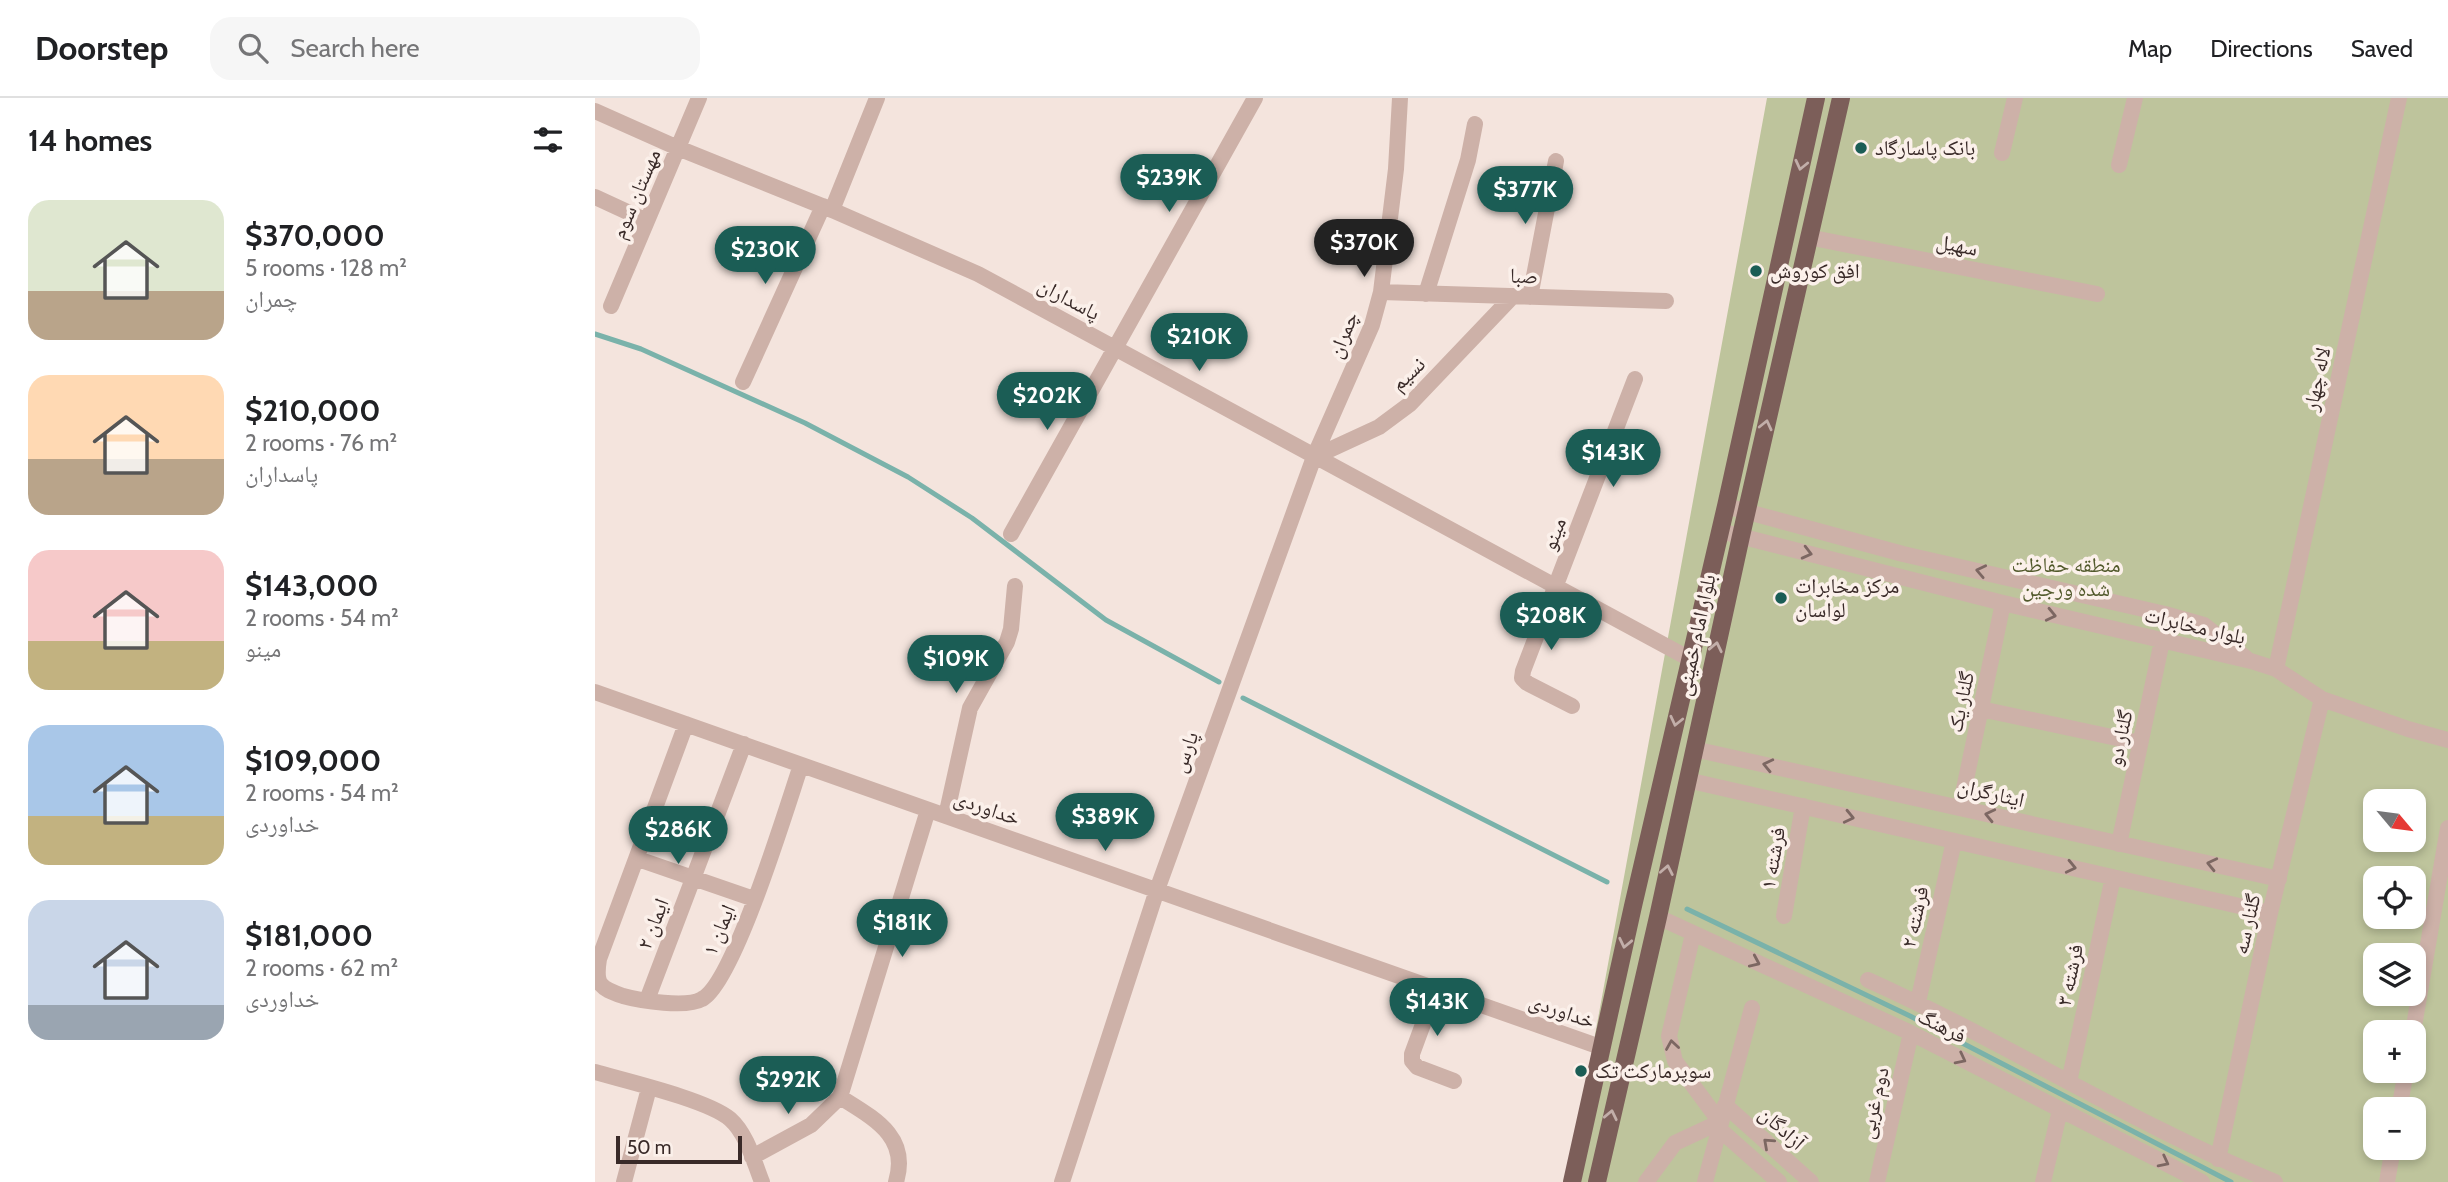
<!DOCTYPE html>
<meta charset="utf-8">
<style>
body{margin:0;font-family:Cabin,"Noto Naskh Arabic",sans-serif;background:#f6f6f6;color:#202124;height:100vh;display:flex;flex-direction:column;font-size:26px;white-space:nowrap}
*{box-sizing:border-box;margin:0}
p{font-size:23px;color:#757577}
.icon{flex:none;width:38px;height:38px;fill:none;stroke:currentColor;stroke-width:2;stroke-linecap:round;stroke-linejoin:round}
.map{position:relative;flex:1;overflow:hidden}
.panel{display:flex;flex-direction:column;background:#fff;width:595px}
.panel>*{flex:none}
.needle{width:46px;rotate:119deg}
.controls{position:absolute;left:1768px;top:691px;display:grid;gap:14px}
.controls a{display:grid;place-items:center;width:63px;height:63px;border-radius:14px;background:#fff;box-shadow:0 4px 10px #0003;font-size:35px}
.scale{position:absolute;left:21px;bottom:18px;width:126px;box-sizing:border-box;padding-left:7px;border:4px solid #392a28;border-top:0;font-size:19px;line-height:24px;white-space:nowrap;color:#392a28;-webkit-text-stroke:5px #fbf0ea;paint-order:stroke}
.price{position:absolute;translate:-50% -60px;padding:0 16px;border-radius:24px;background:#1b5d55;color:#fff;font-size:23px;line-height:46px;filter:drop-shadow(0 2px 4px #0008)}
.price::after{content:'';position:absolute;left:50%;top:42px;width:21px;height:16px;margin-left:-10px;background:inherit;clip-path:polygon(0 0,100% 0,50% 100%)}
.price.selected{background:#222;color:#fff}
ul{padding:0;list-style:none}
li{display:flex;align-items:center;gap:21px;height:175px;padding:0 28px}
li span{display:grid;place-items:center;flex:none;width:196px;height:140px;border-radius:21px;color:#555}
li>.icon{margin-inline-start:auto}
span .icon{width:84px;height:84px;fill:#fffc;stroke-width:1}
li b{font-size:30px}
h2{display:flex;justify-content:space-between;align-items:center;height:84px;padding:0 28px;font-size:30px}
header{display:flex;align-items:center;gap:42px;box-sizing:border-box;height:98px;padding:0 35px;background:#fff;border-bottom:2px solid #e0e0e0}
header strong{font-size:33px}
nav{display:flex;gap:38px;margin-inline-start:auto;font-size:24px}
.search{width:490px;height:63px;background:#f6f6f6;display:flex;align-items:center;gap:18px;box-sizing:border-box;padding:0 24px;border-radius:21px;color:#757577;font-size:26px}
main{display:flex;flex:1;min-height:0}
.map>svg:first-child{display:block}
.green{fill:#bec49c;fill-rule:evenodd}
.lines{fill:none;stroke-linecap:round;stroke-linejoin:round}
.stream{stroke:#7ab2aa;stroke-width:5}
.minor{stroke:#cdb1a8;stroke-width:16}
.major{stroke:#7c5e59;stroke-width:18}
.oneway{stroke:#c2aea9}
.oneway2{stroke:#7c6762}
.poi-dot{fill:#1b5d55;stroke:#fbf0ea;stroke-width:2.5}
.labels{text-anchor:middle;stroke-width:7;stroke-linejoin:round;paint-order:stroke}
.poi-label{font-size:21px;fill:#392a28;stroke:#fbf0ea;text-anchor:start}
.street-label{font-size:21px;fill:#392a28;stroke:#fbf0ea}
.park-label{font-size:21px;fill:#51592b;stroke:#fbf0ea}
</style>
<header>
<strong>Doorstep</strong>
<div class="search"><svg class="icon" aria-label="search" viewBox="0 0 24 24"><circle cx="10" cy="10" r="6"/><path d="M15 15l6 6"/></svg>Search here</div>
<nav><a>Map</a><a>Directions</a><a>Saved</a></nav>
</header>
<main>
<section class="panel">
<h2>14 homes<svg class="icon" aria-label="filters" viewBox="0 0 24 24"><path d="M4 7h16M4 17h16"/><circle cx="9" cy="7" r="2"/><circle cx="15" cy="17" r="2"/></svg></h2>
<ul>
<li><span style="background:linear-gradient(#dfe7d0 65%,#b9a48a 0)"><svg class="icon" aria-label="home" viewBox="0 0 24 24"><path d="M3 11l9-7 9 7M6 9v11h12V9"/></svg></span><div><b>$370,000</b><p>5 rooms · 128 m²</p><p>چمران</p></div></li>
<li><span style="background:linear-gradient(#ffd9b3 60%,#b9a48a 0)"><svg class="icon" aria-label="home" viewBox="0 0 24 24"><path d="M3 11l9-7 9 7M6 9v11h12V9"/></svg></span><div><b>$210,000</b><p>2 rooms · 76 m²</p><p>پاسداران</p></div></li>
<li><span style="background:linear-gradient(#f6c9c9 65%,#c2b280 0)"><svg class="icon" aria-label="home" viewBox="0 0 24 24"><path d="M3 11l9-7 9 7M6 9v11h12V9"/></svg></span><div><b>$143,000</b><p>2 rooms · 54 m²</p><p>مینو</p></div></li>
<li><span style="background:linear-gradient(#a9c7e8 65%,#c2b280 0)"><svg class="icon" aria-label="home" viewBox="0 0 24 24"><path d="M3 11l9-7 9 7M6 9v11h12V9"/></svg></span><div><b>$109,000</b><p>2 rooms · 54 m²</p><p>خداوردی</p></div></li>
<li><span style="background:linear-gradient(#c9d6e8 75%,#9aa5b1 0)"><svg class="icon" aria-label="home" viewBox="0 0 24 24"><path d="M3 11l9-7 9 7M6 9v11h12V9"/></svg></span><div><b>$181,000</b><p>2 rooms · 62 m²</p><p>خداوردی</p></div></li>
</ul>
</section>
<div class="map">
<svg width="1853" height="1084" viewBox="0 0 1853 1084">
<rect width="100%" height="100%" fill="#f4e4dd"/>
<path class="green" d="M1172,0H1853V1084H973ZM1780,704H1818V742H1780ZM1780,780H1818V819H1780ZM1780,858H1818V896H1780ZM1780,934H1818V973H1780ZM1780,1012H1818V1050H1780Z"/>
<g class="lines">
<path class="stream" d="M0,236L46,251L210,325L313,379L377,420L511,522L624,584
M648,600L1012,784
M1092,811L1315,918L1636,1084"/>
<path class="minor" d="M0,13L83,50L237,112L383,176L1095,561
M1407,55L1420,0
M1524,67L1540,0
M0,99L52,123
M237,112L282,0
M1213,139L1502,196
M786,194L1071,203
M831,196L873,62L880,26
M935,199L961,63
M16,208L104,0
M148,284L228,108
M719,359L784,329L815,306L918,198
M1131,408L1308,456L1570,516L1609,527L1651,560
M1125,433L1408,505L1656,563L1681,571L1727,601L1813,631L1853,642
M416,436L660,0
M1681,571L1804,0
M0,594L1008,950
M977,608L932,585L927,580L928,573L1040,281
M1386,611L1545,645
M91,626L4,861C0,886 4,890 28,898C46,903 92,910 107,901C139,885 192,708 206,667
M1099,651L1684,781
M1092,682L1675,815
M1365,710L1408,505
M351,718L375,610L412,544L416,531L420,488
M1524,746L1567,543
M43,761L159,801
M1189,818L1208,708
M1063,819L1316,935L1607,1084
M1273,882C1411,944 1539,1027 1680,1084
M841,891L817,956V963L822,969L859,983
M52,902L149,646
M1323,904L1359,743
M1818,934L1853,730
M0,974C31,983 113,1002 135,1021C152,1036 159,1064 167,1084
M1474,984L1518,779
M245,999C278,1020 315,1038 301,1084
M1130,1007L1216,1084
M1804,1012L1811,973
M1123,1030L1184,1084
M157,1059L216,1027L245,999L333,712
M1623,1061L1675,815L1727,601
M29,1084L54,990
M467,1084L562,792L719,359L777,227L786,194L801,71L805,0
M1051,1084L1080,1045L1125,1024L1080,963L1074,938L1098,836
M1110,1084L1157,910
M1282,1084L1316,935
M1448,1084L1465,1012
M1792,1084L1798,1050"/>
<path class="major" d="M977,1084L1038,808L1131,408L1221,0
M1002,1084L1063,819L1146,438L1246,0"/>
</g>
<defs><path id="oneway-chevron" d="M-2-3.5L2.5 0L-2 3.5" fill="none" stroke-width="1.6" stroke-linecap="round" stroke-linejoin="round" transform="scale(1.75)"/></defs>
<g class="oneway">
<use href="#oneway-chevron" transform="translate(1206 67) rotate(103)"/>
<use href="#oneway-chevron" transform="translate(1171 327) rotate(-77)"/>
<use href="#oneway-chevron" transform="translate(1121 549) rotate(-78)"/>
<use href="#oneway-chevron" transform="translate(1081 623) rotate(103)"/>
<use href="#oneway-chevron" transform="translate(1072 772) rotate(-79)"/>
<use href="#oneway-chevron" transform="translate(1030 845) rotate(102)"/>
<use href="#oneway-chevron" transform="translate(1016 1017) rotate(-78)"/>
</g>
<g class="oneway2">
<use href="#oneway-chevron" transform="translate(1212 455) rotate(14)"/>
<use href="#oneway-chevron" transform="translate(1386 473) rotate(-168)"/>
<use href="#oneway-chevron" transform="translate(1456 517) rotate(13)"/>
<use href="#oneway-chevron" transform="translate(1173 667) rotate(-167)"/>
<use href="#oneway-chevron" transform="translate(1395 717) rotate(-167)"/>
<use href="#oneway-chevron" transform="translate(1254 719) rotate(13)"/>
<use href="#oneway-chevron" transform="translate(1617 766) rotate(-167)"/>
<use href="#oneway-chevron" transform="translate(1476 769) rotate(13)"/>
<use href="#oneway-chevron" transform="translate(1160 864) rotate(24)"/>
<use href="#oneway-chevron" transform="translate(1077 947) rotate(-99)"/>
<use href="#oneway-chevron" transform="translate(1366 961) rotate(27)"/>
<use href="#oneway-chevron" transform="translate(1173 1045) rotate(-138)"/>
<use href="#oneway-chevron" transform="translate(1569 1064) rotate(27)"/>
</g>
<g class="poi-dot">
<circle cx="1266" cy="50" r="7"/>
<circle cx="1161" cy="173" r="7"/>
<circle cx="1186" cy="500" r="7"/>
<circle cx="986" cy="973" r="7"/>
</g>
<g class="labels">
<g class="poi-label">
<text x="1280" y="57">بانک پاسارگاد</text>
<text x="1175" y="180">افق کوروش</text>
<text x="1200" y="495">مرکز مخابرات<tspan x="1200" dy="24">لواسان</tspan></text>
<text x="1000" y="980">سوپرمارکت تک</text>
</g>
<g class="street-label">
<text transform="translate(41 96) rotate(-67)" y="7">مهستان سوم</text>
<text transform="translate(1362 147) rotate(11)" y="7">سهیل</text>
<text transform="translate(929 178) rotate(2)" y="7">صبا</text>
<text transform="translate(474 201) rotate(28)" y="7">پاسداران</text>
<text transform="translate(748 237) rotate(-68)" y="7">چمران</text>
<text transform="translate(813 276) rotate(-44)" y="7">نسیم</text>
<text transform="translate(1722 281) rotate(-78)" y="7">لاله چهار</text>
<text transform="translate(959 436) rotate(-69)" y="7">مینو</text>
<text transform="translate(1600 528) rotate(13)" y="7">بلوار مخابرات</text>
<text transform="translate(1101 537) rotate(-78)" y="7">بلوار امام خمینی</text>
<text transform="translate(1366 604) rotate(-78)" y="7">گلنار یک</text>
<text transform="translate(1525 640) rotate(-78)" y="7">گلنار دو</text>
<text transform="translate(590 654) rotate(-70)" y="7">پارس</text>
<text transform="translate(1396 695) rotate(13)" y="7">ایثارگران</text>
<text transform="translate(392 710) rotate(19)" y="7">خداوردی</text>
<text transform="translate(1178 760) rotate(-80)" y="7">فرشته ۱</text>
<text transform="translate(1320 819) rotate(-77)" y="7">فرشته ۲</text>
<text transform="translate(58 826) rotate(-69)" y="7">ایمان ۲</text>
<text transform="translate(1652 826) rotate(-77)" y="7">گلنار سه</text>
<text transform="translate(124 832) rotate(-67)" y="7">ایمان ۱</text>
<text transform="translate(1475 877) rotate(-78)" y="7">فرشته ۳</text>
<text transform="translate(967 913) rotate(19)" y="7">خداوردی</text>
<text transform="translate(1347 928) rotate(27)" y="7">فرهنگ</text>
<text transform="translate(1279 1005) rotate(-77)" y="7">دوم غربی</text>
<text transform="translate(1187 1030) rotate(42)" y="7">آزادگان</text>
</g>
<g class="park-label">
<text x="1471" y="474">منطقه حفاظت<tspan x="1471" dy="24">شده ورجین</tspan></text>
</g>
</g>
</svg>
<div class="controls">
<a><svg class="needle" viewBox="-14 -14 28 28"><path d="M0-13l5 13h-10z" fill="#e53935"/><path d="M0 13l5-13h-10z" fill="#757577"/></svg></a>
<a><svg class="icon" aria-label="locate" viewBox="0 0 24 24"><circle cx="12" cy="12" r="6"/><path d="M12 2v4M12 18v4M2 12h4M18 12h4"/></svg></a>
<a><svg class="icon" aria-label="layers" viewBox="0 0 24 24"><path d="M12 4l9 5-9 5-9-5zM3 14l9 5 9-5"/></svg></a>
<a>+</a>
<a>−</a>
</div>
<div class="scale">50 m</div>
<b class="price" style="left:574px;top:116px">$239K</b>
<b class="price" style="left:930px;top:128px">$377K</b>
<b class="price selected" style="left:769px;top:181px">$370K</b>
<b class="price" style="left:170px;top:188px">$230K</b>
<b class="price" style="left:604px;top:275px">$210K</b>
<b class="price" style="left:452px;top:334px">$202K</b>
<b class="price" style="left:1018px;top:391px">$143K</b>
<b class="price" style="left:956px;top:554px">$208K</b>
<b class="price" style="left:361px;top:597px">$109K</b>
<b class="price" style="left:510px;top:755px">$389K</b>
<b class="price" style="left:83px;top:768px">$286K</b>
<b class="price" style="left:307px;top:861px">$181K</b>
<b class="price" style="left:842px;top:940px">$143K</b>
<b class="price" style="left:193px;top:1018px">$292K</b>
</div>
</main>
